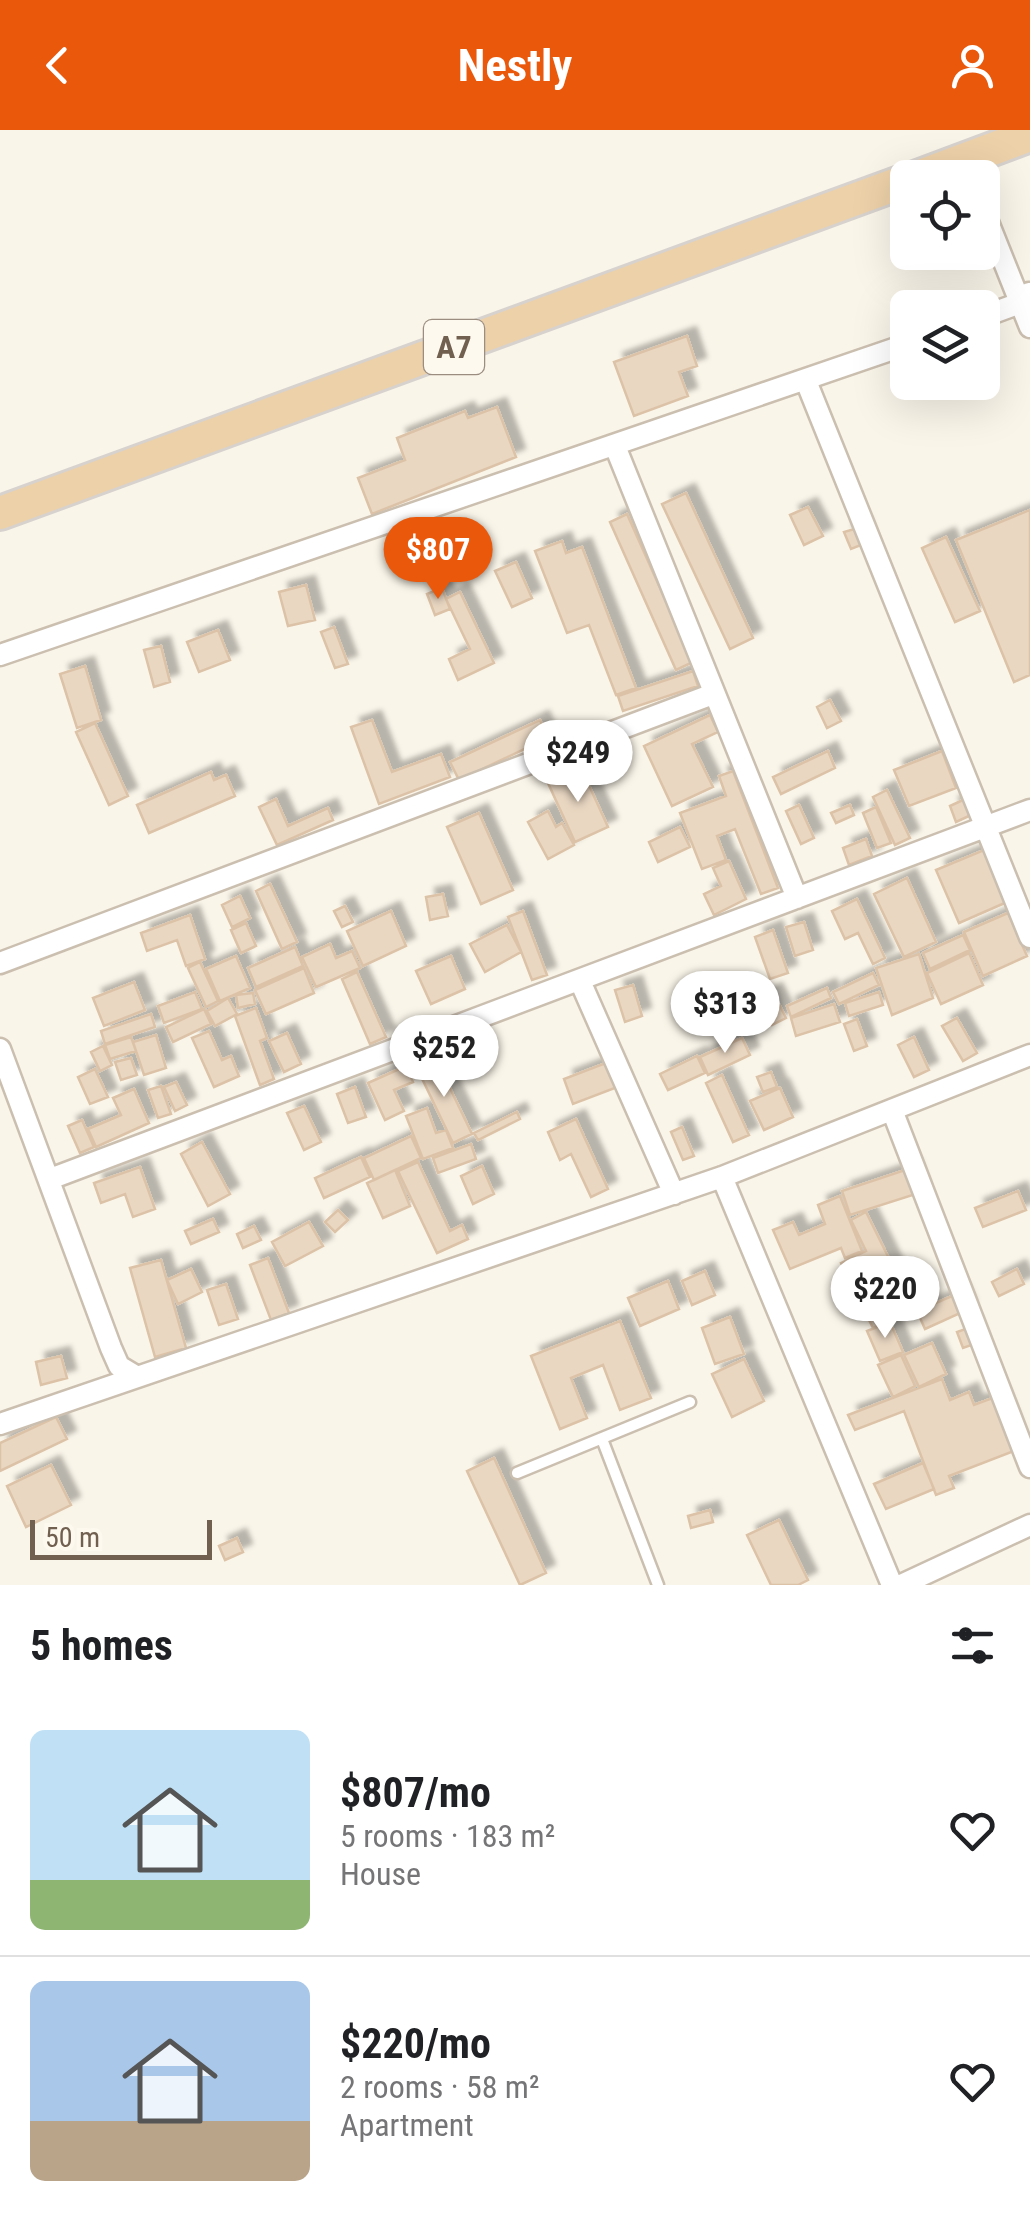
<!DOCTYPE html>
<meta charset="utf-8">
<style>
body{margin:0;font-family:"Roboto Condensed",sans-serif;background:#f6f6f6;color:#202124;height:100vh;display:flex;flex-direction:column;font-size:38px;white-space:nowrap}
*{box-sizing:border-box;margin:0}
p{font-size:32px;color:#757577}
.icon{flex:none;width:55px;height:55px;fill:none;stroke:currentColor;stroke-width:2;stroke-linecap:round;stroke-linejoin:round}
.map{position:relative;height:1455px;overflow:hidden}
.panel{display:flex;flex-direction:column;background:#fff;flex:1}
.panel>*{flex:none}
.fabs{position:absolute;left:890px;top:30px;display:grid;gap:20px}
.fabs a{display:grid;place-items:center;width:110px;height:110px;border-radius:15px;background:#fff;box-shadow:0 10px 40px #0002;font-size:50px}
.scale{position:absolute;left:30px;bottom:25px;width:182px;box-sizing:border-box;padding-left:10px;border:5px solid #716050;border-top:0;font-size:28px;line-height:35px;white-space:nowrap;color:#716050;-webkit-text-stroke:8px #fdf9ef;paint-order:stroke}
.price{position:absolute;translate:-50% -85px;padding:0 22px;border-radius:35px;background:#fff;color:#222;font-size:32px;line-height:65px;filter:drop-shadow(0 2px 5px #0008)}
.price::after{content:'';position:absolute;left:50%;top:60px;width:30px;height:22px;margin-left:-15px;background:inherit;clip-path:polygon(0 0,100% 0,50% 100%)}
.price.current{background:#ea580c;color:#fff}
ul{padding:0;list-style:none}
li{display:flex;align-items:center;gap:30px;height:250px;padding:0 30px}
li+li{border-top:2px solid #e0e0e0}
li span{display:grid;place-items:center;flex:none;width:280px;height:200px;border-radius:15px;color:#555}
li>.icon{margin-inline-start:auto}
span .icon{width:120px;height:120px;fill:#fffc;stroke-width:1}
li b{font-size:42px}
h2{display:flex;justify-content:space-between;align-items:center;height:120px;padding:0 30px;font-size:42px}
header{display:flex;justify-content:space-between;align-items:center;height:130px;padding:0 30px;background:#ea580c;color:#fff;font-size:45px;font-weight:700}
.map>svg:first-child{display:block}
.building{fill:#e9d7c2;stroke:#dcc2a7;stroke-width:2.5;filter:url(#shadow)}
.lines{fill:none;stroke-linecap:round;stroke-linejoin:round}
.service-casing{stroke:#cbbfb0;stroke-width:15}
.minor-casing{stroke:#cbbfb0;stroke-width:25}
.trunk-casing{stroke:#d7d2ce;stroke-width:38}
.service{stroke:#fff;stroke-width:10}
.minor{stroke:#fff;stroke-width:20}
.trunk{stroke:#edd1a9;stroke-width:32}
.labels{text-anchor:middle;stroke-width:8;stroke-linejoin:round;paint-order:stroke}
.shield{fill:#fdf9ef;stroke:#9b8e80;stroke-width:2.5}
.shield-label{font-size:32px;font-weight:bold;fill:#716050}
</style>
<header><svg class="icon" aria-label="back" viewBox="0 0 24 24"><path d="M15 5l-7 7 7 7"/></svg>Nestly<svg class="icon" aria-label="person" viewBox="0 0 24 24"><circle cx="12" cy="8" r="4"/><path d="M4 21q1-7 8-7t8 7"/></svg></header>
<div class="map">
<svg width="1030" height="1455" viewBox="0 0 1030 1455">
<defs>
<filter id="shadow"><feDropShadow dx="9" dy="-9" stdDeviation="2.5" flood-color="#0004"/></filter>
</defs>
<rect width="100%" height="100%" fill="#faf5e9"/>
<path class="building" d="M687,206L697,236L679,242L688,266L634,286L614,232Z
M497,277L516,327L372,384L358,348L405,330L397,308L465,281L468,288Z
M686,363L753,508L730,519L662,374Z
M808,377L823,406L804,415L790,385Z
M1030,380V545L1014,552L956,410Z
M627,384L693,532L676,540L610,392Z
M861,397L866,413L851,419L844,402Z
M946,407L980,481L955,492L922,418Z
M562,411L566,423L582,417L636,558L616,565L589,495L567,503L535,421Z
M516,432L532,468L512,477L495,441Z
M306,455L315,490L288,496L279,462Z
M442,458L450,479L435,485L427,464Z
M460,462L494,533L458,550L449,529L470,519L446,469Z
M334,497L348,534L335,538L321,502Z
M218,500L230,530L199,542L187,512Z
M161,516L170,552L154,557L144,520Z
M85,536L101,590L77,598L60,544Z
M693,541L698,556L623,581L618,566Z
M830,570L841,591L827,598L817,577Z
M710,585L718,602L692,614L713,657L672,676L644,616Z
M372,590L392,642L441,624L450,647L379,674L351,597Z
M540,590L548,608L459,650L450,632Z
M95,593L128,666L109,675L76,602Z
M828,621L835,638L781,664L773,647Z
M942,621L956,658L909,676L894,640Z
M581,638L608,697L575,712L548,653Z
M733,641L778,758L761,764L735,699L717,706L726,730L702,739L680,683L726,666L719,646Z
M211,642L214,650L226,645L235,666L149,703L137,675Z
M887,660L910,708L895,715L873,667Z
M276,669L288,696L328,678L333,690L277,715L259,677Z
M965,669L971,685L956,692L950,676Z
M799,675L814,708L801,714L786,681Z
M850,675L854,685L836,693L831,683Z
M876,677L891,713L877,718L863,683Z
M548,681L556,697L562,693L574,715L548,729L528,692Z
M479,683L513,760L481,774L447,697Z
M680,697L690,717L658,732L649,712Z
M866,709L872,726L849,735L843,718Z
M984,720L1007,772L959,793L936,740Z
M729,731L746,769L714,785L704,764L721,756L713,738Z
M907,748L936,812L904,827L874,764Z
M270,754L297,812L282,819L256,761Z
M443,764L448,786L430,790L426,767Z
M240,766L250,788L232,797L222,775Z
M857,769L885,828L873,834L858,803L845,809L832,781Z
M345,776L353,792L342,797L334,781Z
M391,781L406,816L363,836L347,801Z
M523,781L547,845L532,850L508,787Z
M1008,783L1027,826L983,846L964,802Z
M190,785L205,829L186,836L177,810L147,821L141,803Z
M804,792L813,820L795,826L786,797Z
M246,793L256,816L241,823L231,800Z
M507,795L521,822L485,842L470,814Z
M773,800L788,843L770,849L755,807Z
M963,805L970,820L930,839L923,823Z
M330,814L336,828L352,821L360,838L316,857L302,827Z
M295,817L303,836L256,857L248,838Z
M969,823L983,855L941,874L927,843Z
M919,824L933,868L892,885L876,838Z
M236,826L250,858L220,871L206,839Z
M451,826L465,859L431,874L416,841Z
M200,832L218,871L206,877L188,838Z
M304,838L314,863L266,884L255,860Z
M357,842L386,907L370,914L342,849Z
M873,843L879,855L839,874L833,862Z
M134,852L145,880L104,896L93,868Z
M633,855L642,886L625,892L615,860Z
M827,858L831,868L791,887L787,876Z
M195,862L202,879L164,893L158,876Z
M773,862L786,888L772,895L760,869Z
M879,862L883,875L849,886L845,873Z
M253,863L255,874L238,878L236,865Z
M228,868L237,884L215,896L207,881Z
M834,874L840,892L796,906L791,888Z
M256,878L267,908L260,911L274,949L260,955L235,886Z
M204,879L211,894L173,912L166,897Z
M151,884L155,897L105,914L101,901Z
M760,884L765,896L746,904L741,892Z
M957,888L977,923L963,931L942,896Z
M857,889L867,916L854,921L844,894Z
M209,901L222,930L231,926L239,946L214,957L192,908Z
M287,903L301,934L284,942L269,911Z
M156,905L166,938L144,945L133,912Z
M131,907L136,921L110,929L105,915Z
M914,907L929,940L914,947L898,915Z
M742,908L750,925L708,945L700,927Z
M103,916L112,935L100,941L91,922Z
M697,926L705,943L668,960L660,944Z
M435,927L472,1004L453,1013L416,936Z
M131,928L137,945L121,950L115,932Z
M611,931L620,956L573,974L564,949Z
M406,936L413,952L394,960L404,981L385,990L368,953Z
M95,939L108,967L90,974L78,947Z
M771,942L777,957L763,962L757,947Z
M722,945L749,1005L733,1012L706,953Z
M176,952L187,975L175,981L164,957Z
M161,956L171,984L158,988L148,960Z
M355,957L366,987L348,993L337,964Z
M780,958L793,987L764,1000L750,971Z
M134,959L149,993L96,1017L88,999L121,985L113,968Z
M304,976L321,1012L304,1020L287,983Z
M427,978L436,1003L446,1000L453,1018L423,1029L406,986Z
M517,982L520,989L478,1010L474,1003Z
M576,989L608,1059L591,1067L571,1024L560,1030L548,1002Z
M82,990L94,1017L80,1023L68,996Z
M682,997L694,1026L683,1030L671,1002Z
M411,1006L421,1028L374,1050L364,1028Z
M202,1012L230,1064L208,1076L181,1024Z
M471,1014L476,1029L438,1043L433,1028Z
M361,1027L370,1047L324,1068L315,1048Z
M418,1032L450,1101L462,1095L468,1109L437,1123L398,1041Z
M482,1036L494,1064L473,1074L461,1046Z
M140,1037L155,1079L133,1087L125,1064L101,1073L94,1053Z
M911,1038L919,1063L850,1085L842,1061Z
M395,1040L410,1076L383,1088L367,1053Z
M1018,1061L1026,1080L983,1097L975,1078Z
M840,1066L862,1121L845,1128L841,1118L790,1139L773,1100L793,1092L799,1105L825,1094L818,1075Z
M338,1080L348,1090L335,1102L325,1092Z
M866,1082L913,1177L873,1198L841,1133L866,1121L851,1090Z
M213,1089L219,1102L191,1114L185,1101Z
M309,1092L323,1116L285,1136L272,1112Z
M254,1096L261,1110L243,1118L237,1104Z
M268,1128L289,1183L271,1190L250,1135Z
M161,1130L186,1218L155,1227L130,1138Z
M191,1139L202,1162L178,1174L167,1150Z
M1017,1139L1024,1154L999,1166L992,1152Z
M705,1141L715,1165L692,1175L682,1151Z
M668,1151L679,1179L640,1196L628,1168Z
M226,1154L238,1189L219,1195L207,1160Z
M959,1163L967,1180L925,1199L917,1181Z
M730,1187L744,1224L715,1234L702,1198Z
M620,1191L651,1268L620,1280L603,1235L571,1248L587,1288L560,1299L531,1226Z
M890,1192L903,1222L880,1231L867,1201Z
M971,1197L977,1213L963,1218L957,1202Z
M932,1213L946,1244L919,1257L904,1225Z
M901,1225L915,1256L893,1267L878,1235Z
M61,1226L67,1248L41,1255L36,1232Z
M744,1229L764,1271L732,1287L712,1244Z
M942,1249L950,1270L969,1262L974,1275L998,1266L1019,1319L949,1346L954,1358L936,1365L904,1281L855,1300L848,1285Z
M56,1287L67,1309L0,1341V1313Z
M494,1328L546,1443L520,1455L467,1341Z
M923,1333L934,1359L886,1379L874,1354Z
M51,1335L71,1375L26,1397L7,1356Z
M710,1380L713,1392L691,1398L688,1386Z
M779,1390L808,1450L798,1455H771L747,1405Z
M237,1408L243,1422L225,1430L219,1416Z"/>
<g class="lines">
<g class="service-casing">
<path id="service" d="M602,1309L658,1455
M517,1343L690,1272"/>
</g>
<g class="minor-casing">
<path id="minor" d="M982,77L1030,197
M982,187L1020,173L1029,163
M806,251L1030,807
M615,316L797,768
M0,525L908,214
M0,833L713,564
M580,851L674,1064
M0,919L111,1218L119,1236L134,1245
M892,980L1030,1337
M722,1047L892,1455
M50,1049L1030,680
M0,1294L722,1047L1030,925
M901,1455L1030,1395"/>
</g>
<g class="trunk-casing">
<path id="trunk" d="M915,48L1030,5
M0,383L908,50"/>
</g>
<use href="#service" class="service"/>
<use href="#minor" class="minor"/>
<use href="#trunk" class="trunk"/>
</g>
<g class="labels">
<rect class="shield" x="424" y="190" width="60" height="54" rx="8"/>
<g class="shield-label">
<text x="454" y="228">A7</text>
</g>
</g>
</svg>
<div class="fabs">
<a><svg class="icon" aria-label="locate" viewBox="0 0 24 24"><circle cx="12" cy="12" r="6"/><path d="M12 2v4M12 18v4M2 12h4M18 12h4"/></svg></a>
<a><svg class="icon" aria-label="layers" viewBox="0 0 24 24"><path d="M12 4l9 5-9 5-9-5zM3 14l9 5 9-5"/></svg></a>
</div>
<div class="scale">50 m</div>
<b class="price current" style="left:438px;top:472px">$807</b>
<b class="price" style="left:578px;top:675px">$249</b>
<b class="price" style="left:725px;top:926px">$313</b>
<b class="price" style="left:444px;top:970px">$252</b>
<b class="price" style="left:885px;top:1211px">$220</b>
</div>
<section class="panel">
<h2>5 homes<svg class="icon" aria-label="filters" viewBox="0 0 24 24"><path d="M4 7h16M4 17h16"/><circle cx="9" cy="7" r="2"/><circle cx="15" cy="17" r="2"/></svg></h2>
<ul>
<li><span style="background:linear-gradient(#bfe0f5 75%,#8fb573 0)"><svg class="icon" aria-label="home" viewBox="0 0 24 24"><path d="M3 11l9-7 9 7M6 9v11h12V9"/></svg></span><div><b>$807/mo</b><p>5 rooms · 183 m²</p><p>House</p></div><svg class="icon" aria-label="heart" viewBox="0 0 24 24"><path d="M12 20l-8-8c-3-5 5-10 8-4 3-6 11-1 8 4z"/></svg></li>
<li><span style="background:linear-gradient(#a9c7e8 70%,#b9a48a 0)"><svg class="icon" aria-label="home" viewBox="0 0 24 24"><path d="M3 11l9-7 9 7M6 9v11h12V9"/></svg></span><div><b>$220/mo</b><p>2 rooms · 58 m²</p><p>Apartment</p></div><svg class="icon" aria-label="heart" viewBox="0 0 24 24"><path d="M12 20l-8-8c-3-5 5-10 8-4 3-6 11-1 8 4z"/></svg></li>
</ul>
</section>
